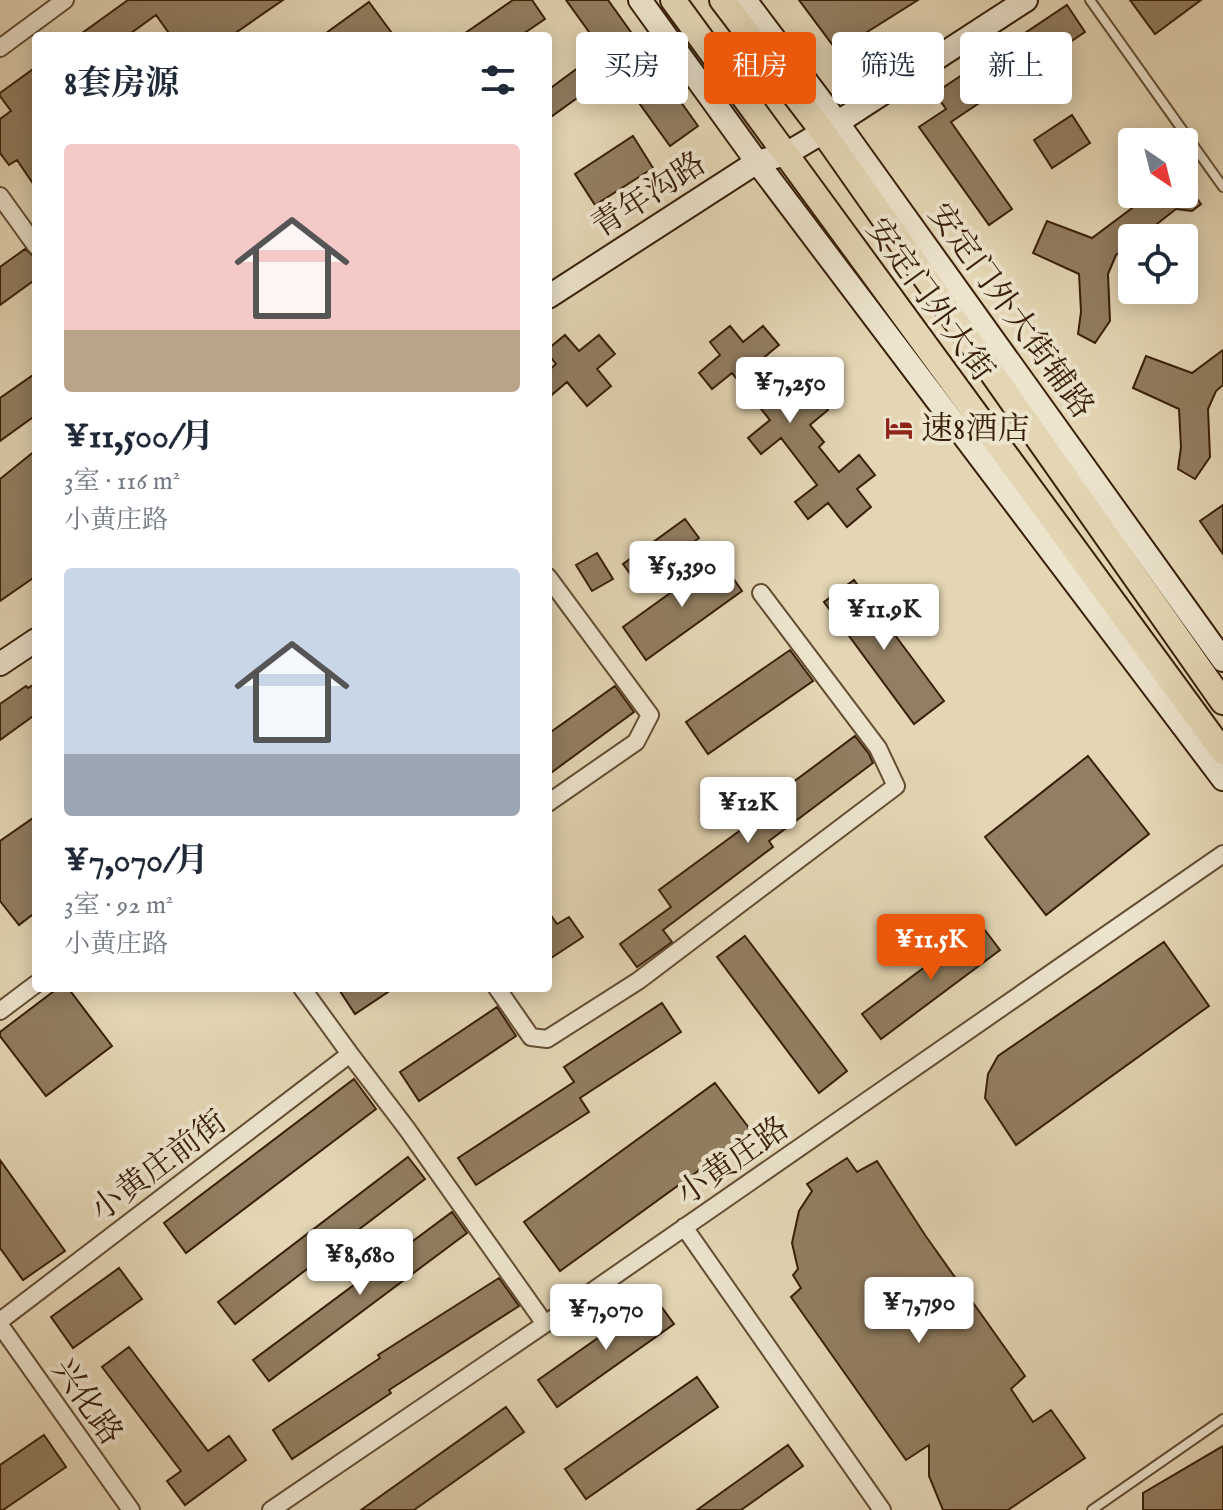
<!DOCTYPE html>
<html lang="zh">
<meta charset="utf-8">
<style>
body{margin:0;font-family:"IM FELL English","Noto Serif SC",serif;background:#f6f6f7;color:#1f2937;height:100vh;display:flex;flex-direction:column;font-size:30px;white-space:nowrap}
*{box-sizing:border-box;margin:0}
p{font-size:26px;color:#747a83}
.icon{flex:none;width:44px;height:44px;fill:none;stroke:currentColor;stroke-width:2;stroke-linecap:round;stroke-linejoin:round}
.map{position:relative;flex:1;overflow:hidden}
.drawer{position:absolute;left:32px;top:32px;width:520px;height:960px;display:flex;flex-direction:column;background:#fff;border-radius:8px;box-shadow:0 4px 20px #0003}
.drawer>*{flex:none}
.top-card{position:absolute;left:576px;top:32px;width:526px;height:72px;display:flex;gap:16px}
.needle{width:52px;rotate:145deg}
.tools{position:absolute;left:1118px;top:128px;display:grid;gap:16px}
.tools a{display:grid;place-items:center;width:80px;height:80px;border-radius:8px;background:#fff;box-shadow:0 4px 20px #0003;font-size:40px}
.price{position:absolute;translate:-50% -68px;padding:0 18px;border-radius:8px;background:#fff;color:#222;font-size:26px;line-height:52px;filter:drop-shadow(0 2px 4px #0008)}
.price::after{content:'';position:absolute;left:50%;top:48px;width:24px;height:18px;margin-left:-12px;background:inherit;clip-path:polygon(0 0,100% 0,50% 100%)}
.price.active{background:#ea580c;color:#fff}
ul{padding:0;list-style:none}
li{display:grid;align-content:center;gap:16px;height:424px;padding:0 32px}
li span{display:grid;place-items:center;height:248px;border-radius:8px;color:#555}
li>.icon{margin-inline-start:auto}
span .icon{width:144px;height:144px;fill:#fffc;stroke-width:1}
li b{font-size:34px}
h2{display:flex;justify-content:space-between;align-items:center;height:96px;padding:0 32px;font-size:34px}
.pill{padding:0 28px;border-radius:8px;background:#fff;box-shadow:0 4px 20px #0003;font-size:28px;line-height:72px}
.pill.active{background:#ea580c;color:#fff}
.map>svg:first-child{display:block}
.building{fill:#927e61;stroke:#391f08;stroke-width:2}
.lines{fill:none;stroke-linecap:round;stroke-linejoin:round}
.lane-casing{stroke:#644d33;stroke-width:12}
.street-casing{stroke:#644d33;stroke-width:20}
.secondary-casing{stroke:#391f08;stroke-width:26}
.primary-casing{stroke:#391f08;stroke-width:28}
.lane{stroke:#ede4ce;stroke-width:8}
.street{stroke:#ede4ce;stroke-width:16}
.secondary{stroke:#ede4ce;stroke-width:22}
.primary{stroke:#e4d6b4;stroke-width:24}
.labels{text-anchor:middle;stroke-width:8;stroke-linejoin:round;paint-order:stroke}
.street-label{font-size:32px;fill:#391f08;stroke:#ede4ce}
.poi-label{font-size:32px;fill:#391f08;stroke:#ede4ce;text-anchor:start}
</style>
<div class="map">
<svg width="1223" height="1510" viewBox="0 0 1223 1510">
<rect width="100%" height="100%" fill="#e4d6b4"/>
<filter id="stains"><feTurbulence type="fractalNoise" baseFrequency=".0025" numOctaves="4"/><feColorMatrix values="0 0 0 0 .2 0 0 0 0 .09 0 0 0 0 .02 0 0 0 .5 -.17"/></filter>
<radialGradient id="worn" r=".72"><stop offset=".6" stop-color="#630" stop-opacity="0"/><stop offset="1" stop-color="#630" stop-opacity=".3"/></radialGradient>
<path class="building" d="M128,0H283L231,36H171L156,15L127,36H78Z
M513,0H532L545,19L520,36H461Z
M566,0H608L698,126L670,146L611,64L594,76L598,83L548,119V90L602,50Z
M799,0H918L864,34L868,40L843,59Z
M1130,0H1201L1155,34Z
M369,2L394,36H322Z
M1067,5L1085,32L951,122L1012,209L989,225L919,127L946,109L935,93Z
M36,67V188L17,160L9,165L0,153V119L11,111L0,96V93Z
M1072,115L1090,143L1052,168L1034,140Z
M633,136L653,168L595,205L575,174Z
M1184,181L1201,204L1192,211L1176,209L1139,238H1132V243L1116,255L1108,274L1110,321L1095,343L1078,334L1081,312L1079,274L1033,253L1047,221L1092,238L1151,194H1184Z
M25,249L36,258V279L0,305V267Z
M730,326L743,342L763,326L779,345L761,360L775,377L771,381L792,407L812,391L828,410L810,425L824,442L819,447L839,472L859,455L875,475L857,489L871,507L847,527L828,503L808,519L795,502L817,485L781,438L761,454L748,438L770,420L732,373L712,389L699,373L720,355L710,342Z
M565,335L579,351L599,335L615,354L597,369L611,386L587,406L567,382L548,398V371L556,364L548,354V349Z
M1223,350V385L1216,391L1208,409L1210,457L1195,479L1178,469L1181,447L1179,409L1133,388L1146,356L1192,373Z
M36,373V415L0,441V398Z
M36,450V576L0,601V479Z
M1223,505V554L1200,521Z
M685,519L699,538L637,583L623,564Z
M597,553L613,579L592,591L576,565Z
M719,558L742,591L646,660L623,627Z
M854,580L944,701L914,724L824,602Z
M790,650L813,681L708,754L686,722Z
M36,683V714L0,740V704L26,686L28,688Z
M615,686L634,712L548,775V734Z
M855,736L869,754L873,763L769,841L773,847L663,930L672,942L637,967L620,944L671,907L659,890L761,815L757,809Z
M1088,756L1149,834L1046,915L985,837Z
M36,816V912L19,925L0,901V841Z
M548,911L557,924L569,917L583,937L548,960Z
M981,925L1000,950L881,1039L862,1014Z
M745,936L847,1071L819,1093L717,957Z
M1164,942L1209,1006L1016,1145L985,1098L988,1074L998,1056Z
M58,988H68L112,1046L46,1096L0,1036V1032Z
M338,988H394L355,1014Z
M662,1003L681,1032L580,1098L589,1112L476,1185L458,1158L574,1082L564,1067Z
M497,1007L516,1036L419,1101L400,1072Z
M354,1079L376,1109L186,1253L164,1223Z
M715,1083L752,1132L560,1271L524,1222Z
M408,1157L425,1179L235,1324L218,1302Z
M847,1158L857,1172L877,1161L925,1235L1025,1376L1011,1389L1033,1422L1051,1410L1085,1458L1008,1510H943L929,1476V1445L906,1460L791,1297L801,1288L793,1275L798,1269L792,1243L799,1211L812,1191L807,1184Z
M0,1160L65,1251L23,1280L0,1248Z
M452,1212L467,1233L269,1381L253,1360Z
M119,1268L142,1299L73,1348L51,1317Z
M499,1278L519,1306L389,1390L391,1393L292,1459L273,1430L380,1358L378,1355Z
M655,1298L674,1324L557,1407L538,1380Z
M129,1347L208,1451L229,1436L246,1460L185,1505L167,1481L181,1471L102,1367Z
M697,1377L718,1407L586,1499L565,1469Z
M506,1407L524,1432L414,1510H361Z
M44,1435L66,1467L3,1510H0V1465Z
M788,1445L803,1466L741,1510H697Z
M1223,1446V1510H1143V1493Z"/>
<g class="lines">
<g class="lane-casing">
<path id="lane" d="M1090,0L1223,187
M1092,1510L1223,1419"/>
</g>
<g class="street-casing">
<path id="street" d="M0,48L65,0
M0,196L36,246
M548,577L650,715L636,742L548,803
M302,988L350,1054L407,1129L545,1324
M497,988L531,1037L547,1039L638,981L896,786L878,748L761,593
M0,1011L36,984
M684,1227L882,1510
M0,1321L350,1054
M0,1325L131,1510
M271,1510L545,1324L1223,854"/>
</g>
<g class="secondary-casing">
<path id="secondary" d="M640,0L757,162L1223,779
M745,0L837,122L1223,660
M548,297L757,162L786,154L823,132L1026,0
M0,664L36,640"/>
</g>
<g class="primary-casing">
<path id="primary" d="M673,0L1223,752
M722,0L823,132L1223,702"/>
</g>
<use href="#lane" class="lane"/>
<use href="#street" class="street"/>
<use href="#secondary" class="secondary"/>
<use href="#primary" class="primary"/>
</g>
<defs>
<g id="hotel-bare" transform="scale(2.16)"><path d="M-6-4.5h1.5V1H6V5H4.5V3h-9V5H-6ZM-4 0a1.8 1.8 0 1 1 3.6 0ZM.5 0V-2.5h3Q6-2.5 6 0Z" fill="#8f2418" stroke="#ede4ce" stroke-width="2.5" paint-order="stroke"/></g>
</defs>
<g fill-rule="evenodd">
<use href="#hotel-bare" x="899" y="428"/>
</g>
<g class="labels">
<g class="street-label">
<text transform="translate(648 194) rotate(-33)" y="11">青年沟路</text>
<text transform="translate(931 299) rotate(54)" y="11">安定门外大街</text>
<text transform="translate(1012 310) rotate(54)" y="11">安定门外大街辅路</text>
<text transform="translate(732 1160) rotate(-35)" y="11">小黄庄路</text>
<text transform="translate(158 1165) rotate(-37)" y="11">小黄庄前街</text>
<text transform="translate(88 1401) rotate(55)" y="11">兴化路</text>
</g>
<g class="poi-label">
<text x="921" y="439">速8酒店</text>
</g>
</g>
<rect width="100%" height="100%" filter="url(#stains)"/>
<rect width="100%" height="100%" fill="url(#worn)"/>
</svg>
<div class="tools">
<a><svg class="needle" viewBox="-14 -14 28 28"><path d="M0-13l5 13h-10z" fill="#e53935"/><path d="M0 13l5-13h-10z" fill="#747a83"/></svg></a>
<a><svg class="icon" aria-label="locate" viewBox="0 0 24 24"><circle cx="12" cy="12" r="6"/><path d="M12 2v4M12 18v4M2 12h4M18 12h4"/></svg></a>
</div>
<b class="price" style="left:790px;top:425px">¥7,250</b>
<b class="price" style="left:682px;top:609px">¥5,390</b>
<b class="price" style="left:884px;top:652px">¥11.9K</b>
<b class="price" style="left:748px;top:845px">¥12K</b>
<b class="price active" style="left:931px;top:982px">¥11.5K</b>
<b class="price" style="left:360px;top:1297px">¥8,680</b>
<b class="price" style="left:919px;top:1345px">¥7,790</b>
<b class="price" style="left:606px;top:1352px">¥7,070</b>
<div class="top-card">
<a class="pill">买房</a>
<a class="pill active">租房</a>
<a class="pill">筛选</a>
<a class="pill">新上</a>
</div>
<section class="drawer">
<h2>8套房源<svg class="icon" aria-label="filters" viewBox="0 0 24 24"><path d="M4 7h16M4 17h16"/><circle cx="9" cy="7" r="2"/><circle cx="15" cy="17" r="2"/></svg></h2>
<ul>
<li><span style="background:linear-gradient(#f6c9c9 75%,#b9a48a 0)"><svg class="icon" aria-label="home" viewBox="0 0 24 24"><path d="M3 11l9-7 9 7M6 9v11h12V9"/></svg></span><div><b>¥11,500/月</b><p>3室 · 116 m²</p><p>小黄庄路</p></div></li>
<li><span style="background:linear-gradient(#c9d6e8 75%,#9aa5b1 0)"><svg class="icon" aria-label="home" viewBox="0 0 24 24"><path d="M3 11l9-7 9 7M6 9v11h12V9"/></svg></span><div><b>¥7,070/月</b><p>3室 · 92 m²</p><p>小黄庄路</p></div></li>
</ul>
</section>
</div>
